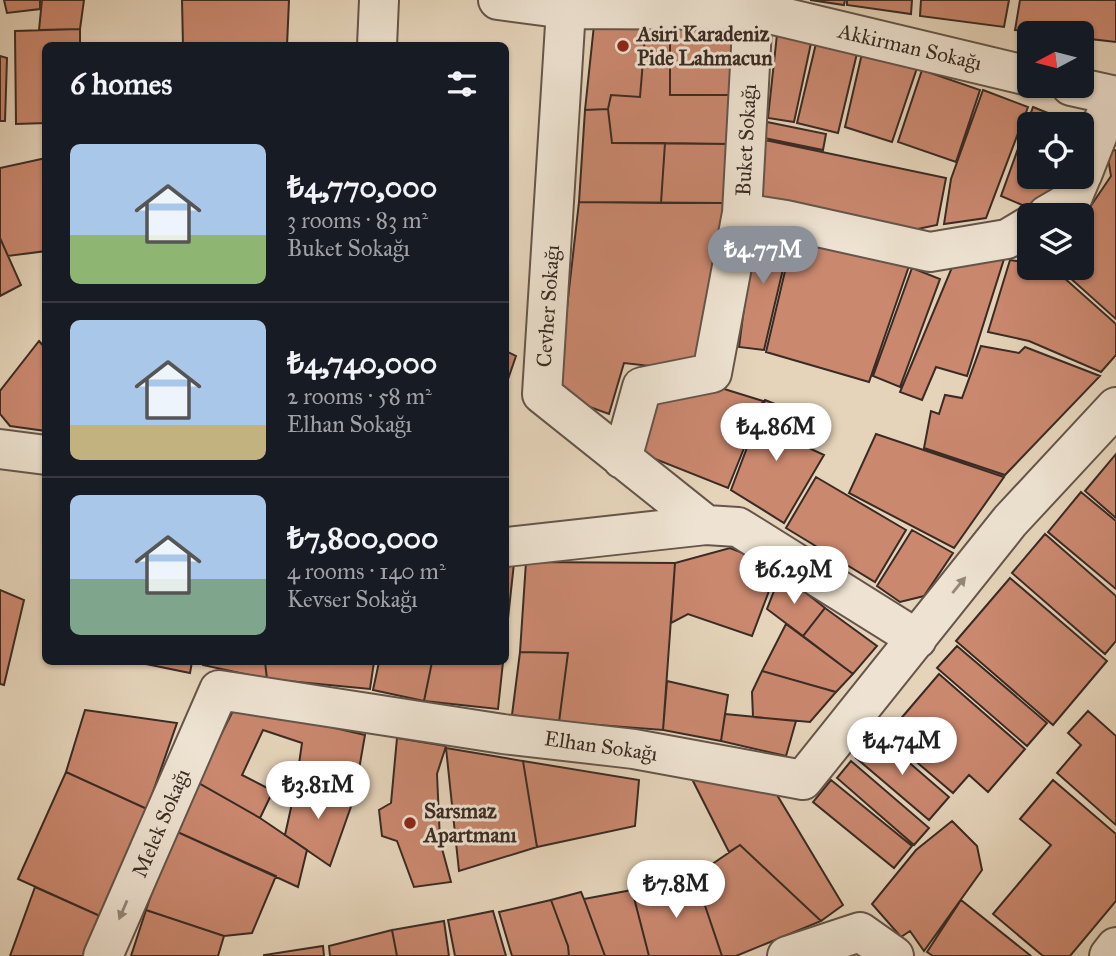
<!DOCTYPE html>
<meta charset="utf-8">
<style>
body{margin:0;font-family:"IM FELL Great Primer",serif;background:#242831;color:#f1f3f6;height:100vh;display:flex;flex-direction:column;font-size:26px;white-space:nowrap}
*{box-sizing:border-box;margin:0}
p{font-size:23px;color:#9ea1a6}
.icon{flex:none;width:38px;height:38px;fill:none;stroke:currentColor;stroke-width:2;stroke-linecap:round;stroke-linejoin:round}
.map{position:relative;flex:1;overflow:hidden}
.details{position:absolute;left:42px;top:42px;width:467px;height:623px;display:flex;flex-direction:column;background:#171b24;border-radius:10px;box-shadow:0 2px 5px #0004}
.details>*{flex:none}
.needle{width:46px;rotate:263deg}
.tools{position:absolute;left:1017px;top:21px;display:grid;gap:14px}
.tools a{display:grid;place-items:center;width:77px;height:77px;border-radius:10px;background:#171b24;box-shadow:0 2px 5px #0004;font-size:35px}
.price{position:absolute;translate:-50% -60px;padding:0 16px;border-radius:24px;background:#fff;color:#222;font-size:23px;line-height:46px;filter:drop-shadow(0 2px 4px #0008)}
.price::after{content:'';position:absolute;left:50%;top:42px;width:21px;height:16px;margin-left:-10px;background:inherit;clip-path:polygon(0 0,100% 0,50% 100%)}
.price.active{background:#8c9099;color:#fff}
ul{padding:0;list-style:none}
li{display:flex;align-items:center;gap:21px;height:175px;padding:0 28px}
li+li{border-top:2px solid #363941}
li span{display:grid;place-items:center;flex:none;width:196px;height:140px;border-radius:10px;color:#555}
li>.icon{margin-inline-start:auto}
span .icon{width:84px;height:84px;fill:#fffc;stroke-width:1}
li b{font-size:30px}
h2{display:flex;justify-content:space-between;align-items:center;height:84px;padding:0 28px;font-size:30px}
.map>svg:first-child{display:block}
.building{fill:#ca886f;stroke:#3a2b24;stroke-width:2}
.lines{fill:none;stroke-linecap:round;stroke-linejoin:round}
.street-casing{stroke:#65554a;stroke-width:42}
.street{stroke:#eee3d2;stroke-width:38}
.oneway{fill:#94877b}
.poi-dot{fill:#8f2418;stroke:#eee3d2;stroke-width:2.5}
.labels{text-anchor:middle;stroke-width:6;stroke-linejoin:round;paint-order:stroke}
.poi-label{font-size:21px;font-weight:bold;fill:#3a2b24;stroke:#eee3d2;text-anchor:start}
.street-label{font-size:21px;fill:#3a2b24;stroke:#eee3d2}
</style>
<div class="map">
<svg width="1116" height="956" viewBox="0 0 1116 956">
<rect width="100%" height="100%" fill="#e5d4ba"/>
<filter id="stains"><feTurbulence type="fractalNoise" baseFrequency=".00286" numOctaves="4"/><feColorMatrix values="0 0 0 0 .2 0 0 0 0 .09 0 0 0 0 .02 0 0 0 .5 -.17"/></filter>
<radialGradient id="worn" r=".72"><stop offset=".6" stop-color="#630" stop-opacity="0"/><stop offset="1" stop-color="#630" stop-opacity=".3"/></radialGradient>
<path class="building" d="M4,0H40V9L7,13Z
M42,0H84L80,29L39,30Z
M182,0H289L287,46H183Z
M810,0H845L844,5Z
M847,0H912L911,14L847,5Z
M921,0H1009L1004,27L920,16Z
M1020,0H1116V42L1082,38V33L1015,30Z
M594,25H646L640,97L611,95L608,109L585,110Z
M646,25L670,27V95H734L729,144L612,143L608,109L611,95L640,97Z
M778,25L813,34L794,122L768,118Z
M670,27L739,32L734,95H670Z
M80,29V46H46V123L16,124L15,31Z
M818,35L859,45L838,133L797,123Z
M863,49L917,68L892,142L845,127Z
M0,56L7,58L5,121H0Z
M922,70L980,90L956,162L898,142Z
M983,90L1028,107L986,218L944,224L951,179Z
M1033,107L1075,124H1029V177H1070L1034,210L1001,196Z
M608,109L612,143H665L661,203L579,202L585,110Z
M767,122L826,134L823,150L764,138Z
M765,140L946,178L937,225L908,231L757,199Z
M665,143L729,144L724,203H661Z
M1116,150V319L1059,268H1082V219L1111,176L1107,152Z
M46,158V251L8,256L0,238V168Z
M579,202L724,203L695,371L624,363L609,414L557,395Z
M754,229L791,235L764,350L739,347Z
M793,237L909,266L869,382L766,352Z
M0,238L21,285L0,296Z
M958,253L1004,259L967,376L936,367L922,400L900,392Z
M1010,260L1029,263V268H1053L1116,324V355L1101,372L1029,341L988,332Z
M912,268L940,279L900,387L873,376Z
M39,341L46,349V431L10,426L0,414V391Z
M981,346L1019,353L1025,347L1100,376L1005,475L924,448L931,411L939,414L945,395L962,398Z
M506,351L516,356L506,385Z
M721,388L763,401L728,488L640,453L654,401Z
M765,400L807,417L796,442L824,455L784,523L731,490Z
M876,434L1004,477L954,548L849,493Z
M1116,454V518L1085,491Z
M816,477L906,530L875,582L786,528Z
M1081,492L1116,521V589L1048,532Z
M912,530L953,553L924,596L900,602L877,586Z
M1045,534L1116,596V641L1105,654L1012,573Z
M730,548L778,567L752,636L688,614L671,623L675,563Z
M506,561L514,563L506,637Z
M526,562L675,563L663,730L559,722L568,653L520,652Z
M781,573L825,608L803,636L767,609Z
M1010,578L1107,661L1053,725L956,641Z
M0,590L24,600L4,685L0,684Z
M825,608L877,646L853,674L803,636Z
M786,624L853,674L836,692L762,671Z
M957,646L1047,723L1027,746L937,668Z
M520,652L568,653L559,722L512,715Z
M147,662H192L190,673L146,664Z
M203,662H265L267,679L203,665Z
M265,662H374L370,689L267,679Z
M379,662H432L424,701L373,690Z
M432,662H503L498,709L424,701Z
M762,671L836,692L810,722L753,717L752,692Z
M939,674L1025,749L988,792L969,775L953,793L886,736Z
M667,681L728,695L721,741L663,730Z
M236,705L365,735L354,798L296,785L302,743L263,730L242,775L273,791L260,818L197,782Z
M85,710L177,723L147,809L66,772Z
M1088,711L1116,736V825L1057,773L1081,745L1068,733Z
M725,714L796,721L786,756L721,741Z
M876,734L949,797L929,820L856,758Z
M397,738L446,746L437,774L440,841L451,882L414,887L397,841L382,836L379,810L391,803Z
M446,748L523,761L537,847L459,871Z
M523,761L639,780L635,826L537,847Z
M851,761L929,828L914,845L837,778Z
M66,772L147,809L100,916L18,879Z
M692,779L777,795L843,905L821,921L740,845L729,852Z
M831,780L912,846L894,868L813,802Z
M1053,780L1116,834V901L1070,956H1043L993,914L1051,845L1020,819Z
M197,782L260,818L307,850L298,887L173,830Z
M296,785L354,798L330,866L285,835Z
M952,821L977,846L982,870L924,951L910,931L901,937L872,904L916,850Z
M173,830L276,876L252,933L224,936L146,910Z
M740,845L821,921L736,956H722L695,876Z
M695,876L722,956H649L632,890Z
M35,887L100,916L83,956H10Z
M632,890L649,956H605L584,899Z
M581,892L584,899L605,956H569L568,946L551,900Z
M551,900L568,946L569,956H512L499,912Z
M961,900L1031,956H933L927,952Z
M146,910L224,936L218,956H131Z
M493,911L506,956H455L448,920Z
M444,921L449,956H397L392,930Z
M392,930L397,956H330L329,946Z
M323,946L324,956H264V955Z"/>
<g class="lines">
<g class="street-casing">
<path id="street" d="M498,0L566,9L753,10L1029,76
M566,9L542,394L706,525
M377,46L379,0
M1071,86L1116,96
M1082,175L1113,96
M742,213L786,220L930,252L1007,239L1029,226
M1047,215L1071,201L1081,177
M0,449L46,455
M622,459L642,387L712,373L742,213L753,10
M506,547L706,525L738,527L917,639
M103,956L219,690L503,734L634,749L803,780L1010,521L1116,407
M787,956L860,932L894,956
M1109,956L1116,947"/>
</g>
<use href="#street" class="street"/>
</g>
<defs><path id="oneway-solid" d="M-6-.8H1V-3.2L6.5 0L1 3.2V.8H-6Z" transform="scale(1.75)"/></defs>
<g class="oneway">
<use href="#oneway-solid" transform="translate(959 585) rotate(-51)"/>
<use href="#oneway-solid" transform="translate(123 910) rotate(113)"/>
</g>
<g class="poi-dot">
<circle cx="623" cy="46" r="7"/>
<circle cx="410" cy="823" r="7"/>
</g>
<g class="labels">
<g class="poi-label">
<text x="637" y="41">Asiri Karadeniz<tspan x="637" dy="24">Pide Lahmacun</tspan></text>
<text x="424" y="818">Sarsmaz<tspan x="424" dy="24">Apartmanı</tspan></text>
</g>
<g class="street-label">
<text transform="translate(910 47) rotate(13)" y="7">Akkirman Sokağı</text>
<text transform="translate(746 140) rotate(-87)" y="7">Buket Sokağı</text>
<text transform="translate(548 306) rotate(-86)" y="7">Cevher Sokağı</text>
<text transform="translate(601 746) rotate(8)" y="7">Elhan Sokağı</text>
<text transform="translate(161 823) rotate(-67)" y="7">Melek Sokağı</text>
</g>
</g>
<rect width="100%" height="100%" filter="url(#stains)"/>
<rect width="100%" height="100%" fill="url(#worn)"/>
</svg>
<div class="tools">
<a><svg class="needle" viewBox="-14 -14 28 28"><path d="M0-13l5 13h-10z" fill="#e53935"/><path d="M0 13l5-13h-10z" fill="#9ea1a6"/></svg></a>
<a><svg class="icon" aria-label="locate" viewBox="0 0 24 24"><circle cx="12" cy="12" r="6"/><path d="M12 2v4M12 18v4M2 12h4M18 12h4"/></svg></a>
<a><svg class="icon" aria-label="layers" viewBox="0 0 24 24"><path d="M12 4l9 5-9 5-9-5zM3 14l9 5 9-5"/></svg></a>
</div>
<b class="price active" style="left:763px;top:286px">₺4.77M</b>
<b class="price" style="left:776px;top:463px">₺4.86M</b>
<b class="price" style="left:794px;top:606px">₺6.29M</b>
<b class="price" style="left:902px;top:777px">₺4.74M</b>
<b class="price" style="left:318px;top:821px">₺3.81M</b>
<b class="price" style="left:676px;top:920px">₺7.8M</b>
<section class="details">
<h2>6 homes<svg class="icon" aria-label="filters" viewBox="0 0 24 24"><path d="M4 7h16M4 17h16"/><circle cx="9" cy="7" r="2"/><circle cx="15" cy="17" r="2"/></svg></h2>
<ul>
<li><span style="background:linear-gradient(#a9c7e8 65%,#8fb573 0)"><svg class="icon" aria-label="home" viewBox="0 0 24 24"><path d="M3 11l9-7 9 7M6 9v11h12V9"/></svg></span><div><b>₺4,770,000</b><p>3 rooms · 83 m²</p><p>Buket Sokağı</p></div></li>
<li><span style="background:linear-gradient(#a9c7e8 75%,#c2b280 0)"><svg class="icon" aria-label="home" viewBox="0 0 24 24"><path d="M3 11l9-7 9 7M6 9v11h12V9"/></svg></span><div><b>₺4,740,000</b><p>2 rooms · 58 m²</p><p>Elhan Sokağı</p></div></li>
<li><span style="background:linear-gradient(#a9c7e8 60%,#7fa58c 0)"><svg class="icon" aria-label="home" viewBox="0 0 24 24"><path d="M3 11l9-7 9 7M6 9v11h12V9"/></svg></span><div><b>₺7,800,000</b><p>4 rooms · 140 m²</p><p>Kevser Sokağı</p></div></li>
</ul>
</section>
</div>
